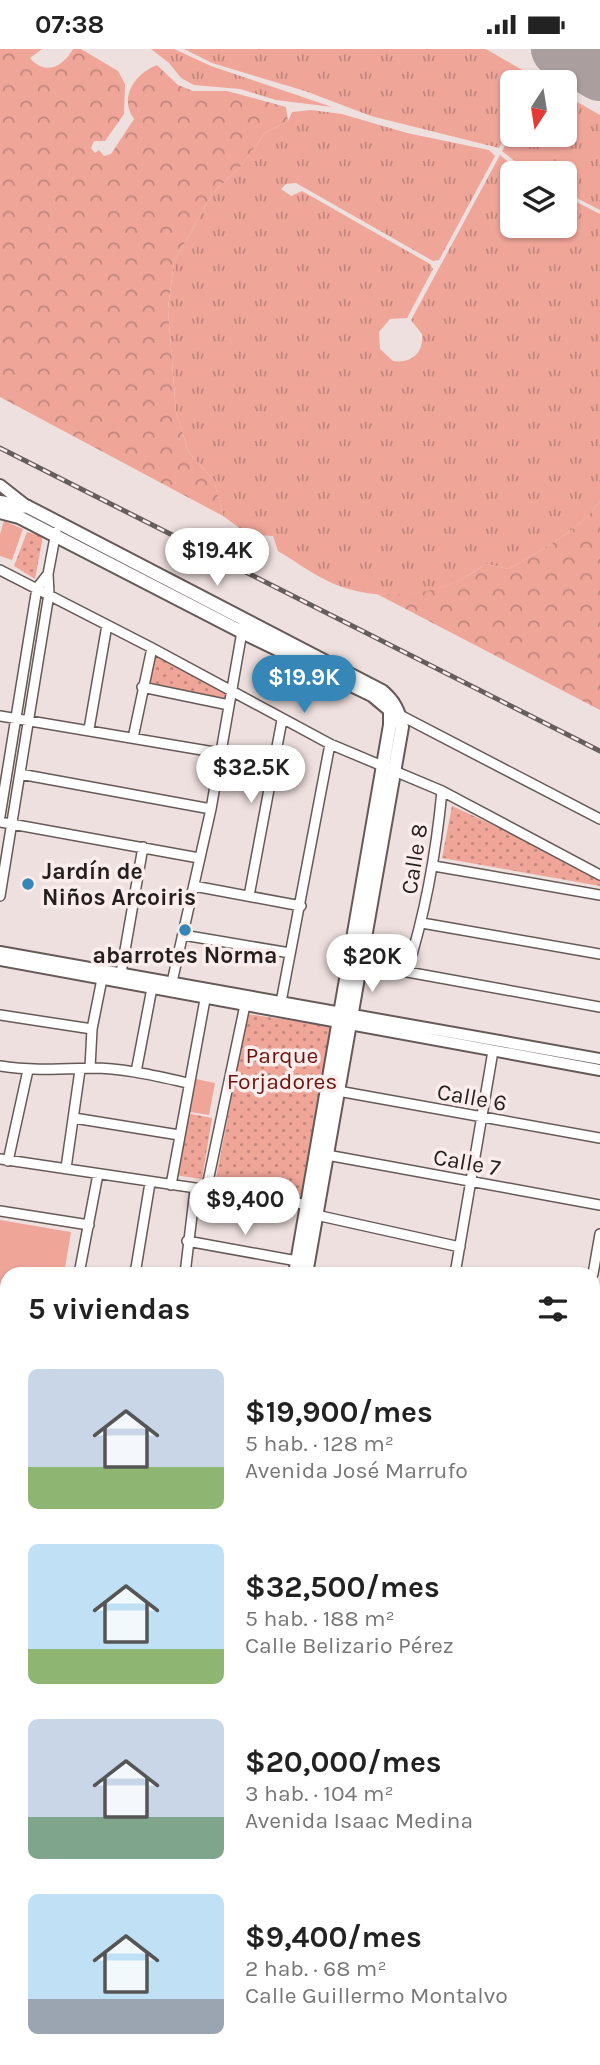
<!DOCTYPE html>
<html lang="es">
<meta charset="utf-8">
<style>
body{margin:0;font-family:Karla,sans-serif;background:#f2f2f2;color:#222;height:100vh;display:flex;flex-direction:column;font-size:26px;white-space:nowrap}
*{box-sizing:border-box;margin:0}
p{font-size:23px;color:#767676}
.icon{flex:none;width:38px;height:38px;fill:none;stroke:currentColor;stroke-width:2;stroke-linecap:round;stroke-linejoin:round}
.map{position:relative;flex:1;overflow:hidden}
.panel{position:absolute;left:0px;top:1218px;width:600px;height:798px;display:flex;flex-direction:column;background:#fff;border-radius:21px 21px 0 0;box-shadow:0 2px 5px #0004}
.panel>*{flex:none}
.needle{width:46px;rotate:192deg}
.tools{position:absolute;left:500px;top:21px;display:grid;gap:14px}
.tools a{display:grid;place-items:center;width:77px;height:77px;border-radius:10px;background:#fff;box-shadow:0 2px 5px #0004;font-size:35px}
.price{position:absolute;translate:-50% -60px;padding:0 16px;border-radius:24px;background:#fff;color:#222;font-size:23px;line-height:46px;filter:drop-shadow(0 2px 4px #0008)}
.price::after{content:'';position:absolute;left:50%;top:42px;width:21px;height:16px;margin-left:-10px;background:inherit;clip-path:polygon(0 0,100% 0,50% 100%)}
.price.on{background:#3686b7;color:#fff}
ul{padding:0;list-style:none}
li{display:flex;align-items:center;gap:21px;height:175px;padding:0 28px}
li span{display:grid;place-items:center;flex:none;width:196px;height:140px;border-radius:10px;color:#555}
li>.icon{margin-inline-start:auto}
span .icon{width:84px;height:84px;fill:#fffc;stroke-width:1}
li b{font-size:30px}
h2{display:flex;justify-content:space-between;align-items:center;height:84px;padding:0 28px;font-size:30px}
.status{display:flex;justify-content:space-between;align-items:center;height:49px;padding:0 35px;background:#fff;direction:ltr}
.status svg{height:19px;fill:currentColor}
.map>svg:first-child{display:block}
.grass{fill:url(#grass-tufts)}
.forest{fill:url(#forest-crowns)}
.park{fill:url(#park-dots)}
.pitch{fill:#f0a599}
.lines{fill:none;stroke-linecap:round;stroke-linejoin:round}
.runway{stroke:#aa9f9e;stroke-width:56}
.minor-casing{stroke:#655a58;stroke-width:12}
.tertiary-casing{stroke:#655a58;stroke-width:14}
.secondary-casing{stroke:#655a58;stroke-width:16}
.primary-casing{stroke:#655a58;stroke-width:18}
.minor{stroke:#fff;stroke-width:9}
.tertiary{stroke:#fff;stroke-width:10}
.secondary{stroke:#fff;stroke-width:12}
.primary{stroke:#fff;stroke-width:14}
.rail-casing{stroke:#665e5d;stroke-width:5}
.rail{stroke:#fbedeb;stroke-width:2.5;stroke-dasharray:8;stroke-linecap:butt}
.poi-dot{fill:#3686b7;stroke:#fbedeb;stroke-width:2.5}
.labels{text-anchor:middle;stroke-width:7;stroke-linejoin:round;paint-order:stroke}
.street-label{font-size:23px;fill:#241f1e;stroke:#fbedeb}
.poi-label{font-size:23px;font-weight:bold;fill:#241f1e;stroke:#fbedeb;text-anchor:start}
.park-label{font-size:23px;fill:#6d130c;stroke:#fbedeb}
</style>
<div class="status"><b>07:38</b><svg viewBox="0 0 49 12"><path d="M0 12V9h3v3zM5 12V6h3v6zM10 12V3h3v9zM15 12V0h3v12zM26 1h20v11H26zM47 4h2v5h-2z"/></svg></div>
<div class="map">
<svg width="600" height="2016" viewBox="0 0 600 2016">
<defs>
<pattern id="grass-tufts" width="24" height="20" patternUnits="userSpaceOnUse" patternTransform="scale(1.75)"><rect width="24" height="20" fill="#f0a599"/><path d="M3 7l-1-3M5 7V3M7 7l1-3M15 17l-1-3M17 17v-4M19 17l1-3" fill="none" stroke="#c2867c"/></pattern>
<pattern id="forest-crowns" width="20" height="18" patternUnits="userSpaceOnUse" patternTransform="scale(1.75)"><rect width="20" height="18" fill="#f0a599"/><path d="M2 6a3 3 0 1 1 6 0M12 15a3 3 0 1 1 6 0" fill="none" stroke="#c2867c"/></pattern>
<pattern id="park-dots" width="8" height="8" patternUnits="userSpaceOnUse" patternTransform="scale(1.75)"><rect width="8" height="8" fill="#f0a599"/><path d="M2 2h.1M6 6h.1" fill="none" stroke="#c2867c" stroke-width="1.8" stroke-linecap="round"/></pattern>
</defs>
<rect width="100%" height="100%" fill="#eee0de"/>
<path class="grass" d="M151,0H174L211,17L332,58L276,51L240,40L194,36L181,29L169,14Z
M184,0H486L543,33H513V73L499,99L371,67L305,42L212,14Z
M565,46L600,66V161L565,143V124H530L502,102L513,83V86H565Z
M311,61L342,65L407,84L489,101L495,107L439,211L433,212L296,134L286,135L281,140L291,147L302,142L430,215L433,220L407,269L390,270L379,283L380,300L393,312C411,315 424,304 422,285L411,271L500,106L522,124H513V177H565V147L600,165V452C578,483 542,500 509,520L485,515C447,546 391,553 345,539C322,532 298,514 278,502L273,487L248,485L223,467L214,431L189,404L176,363L168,260L174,213L212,145L240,118L265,84L288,72L292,63Z
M593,1953L600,1954V2016H571L565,2009H593Z"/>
<path class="forest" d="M0,0H42L30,9C45,27 63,18 73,0H81L118,22L125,35L124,65L105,92H94L91,99L95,104L99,101L104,107L111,105L134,70C118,48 136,24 157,16L178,36L193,42H227L286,58L288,72L265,84L240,118L212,145L174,213L168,260L176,363L189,404L214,431L223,467L0,348Z
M600,452V661L377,545C414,548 456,539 485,515L509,520C542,500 578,483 600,452Z
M453,2009H565L571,2016H443Z"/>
<path class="park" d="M27,483L43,487L35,530L14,517Z
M156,607L226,645L225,650L150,635Z
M452,757L547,801L600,832V837L442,809Z
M248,965L335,978L300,1153L214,1139Z
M186,1064L212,1069L202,1130L174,1126Z"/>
<path class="pitch" d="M4,472L23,480L12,511L0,507V485Z
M196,1030L215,1034L209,1066L190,1063Z
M0,1171L71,1183L64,1225H7V1291L0,1290Z"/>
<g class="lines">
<path class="runway" d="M559,0L600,24"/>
<g class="minor-casing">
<path id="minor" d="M0,521L152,599L330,695L442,742L600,826
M142,638L229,656
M398,665L600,770
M0,667L220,704
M89,680L107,576
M133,689L152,599
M20,725L211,760
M0,767L37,539L48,525
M0,773L199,809
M434,817L600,846
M194,837L301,857
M0,847L49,545L48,525L56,483
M249,847L282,671
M422,874L600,905
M183,886L290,904
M358,914L600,958
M407,922C426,862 436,805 442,742
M121,924L143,798
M172,933L211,760L243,577
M281,953L330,695
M0,966L92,980
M0,1017C31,1022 60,1020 92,1019C124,1019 156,1027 188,1034
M90,1019L92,980L102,930
M136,1023L152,939
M338,1042L600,1089
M74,1069L179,1086
M327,1106L600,1156
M0,1110L310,1156
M8,1112L28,1021
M66,1119L80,1021
M171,1136L206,945
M206,1142L245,956
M0,1162L89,1176
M316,1166L460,1198
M187,1192L297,1212
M79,1225L98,1125
M135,1225L150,1134
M185,1225L195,1141
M455,1225L493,1002
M593,1225L600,1185
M593,1288L600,1289
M593,1358L600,1359
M593,1425L600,1426
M593,1619L600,1620
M0,1643L7,1603
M593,1685L600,1687
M0,1691L7,1692
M593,1737L600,1738
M0,1744L7,1745
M593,1789L600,1790
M0,1792L7,1793
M593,1837L600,1838
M0,1839L7,1840
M0,1852L7,1853
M593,1890L600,1891
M0,1935L7,1936
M593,1945H600
M297,2009L340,2016
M0,2014L13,2016
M388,2016L395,2009"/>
</g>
<g class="tertiary-casing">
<path id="tertiary" d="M0,436L28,458
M0,903L600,1010
M0,911L600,1021
M209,2016L210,2009"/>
</g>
<g class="secondary-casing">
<path id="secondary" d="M0,453L28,458L382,642C394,652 399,662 402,678L306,1225
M0,463L19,468L242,583L372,646L390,661V676L295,1225"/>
</g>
<g class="primary-casing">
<path id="primary" d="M0,1436L7,1437
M0,1454L7,1455
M593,1530L600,1531
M593,1547L600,1548"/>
</g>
<use href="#minor" class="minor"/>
<use href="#tertiary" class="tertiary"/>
<use href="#secondary" class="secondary"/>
<use href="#primary" class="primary"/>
<g class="rail-casing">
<path id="rail" d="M0,399L600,702"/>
</g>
<use href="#rail" class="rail"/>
</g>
<g class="poi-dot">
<circle cx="28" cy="835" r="7"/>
<circle cx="185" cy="881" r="7"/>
</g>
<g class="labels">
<g class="street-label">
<text transform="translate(414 810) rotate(-81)" y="8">Calle 8</text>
<text transform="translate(472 1048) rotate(10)" y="8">Calle 6</text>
<text transform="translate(467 1113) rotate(10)" y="8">Calle 7</text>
</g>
<g class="poi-label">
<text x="42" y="830">Jardín de<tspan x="42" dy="26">Niños Arcoiris</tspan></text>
<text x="185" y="914" text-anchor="middle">abarrotes Norma</text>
</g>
<g class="park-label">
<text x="282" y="1014">Parque<tspan x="282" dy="26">Forjadores</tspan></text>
</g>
</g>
</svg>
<div class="tools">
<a><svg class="needle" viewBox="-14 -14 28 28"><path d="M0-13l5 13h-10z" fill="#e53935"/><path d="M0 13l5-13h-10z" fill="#767676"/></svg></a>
<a><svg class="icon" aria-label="layers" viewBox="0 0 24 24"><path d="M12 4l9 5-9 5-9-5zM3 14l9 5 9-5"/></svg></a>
</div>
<b class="price" style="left:217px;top:539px">$19.4K</b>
<b class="price on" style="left:304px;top:666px">$19.9K</b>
<b class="price" style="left:251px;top:756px">$32.5K</b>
<b class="price" style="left:372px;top:945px">$20K</b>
<b class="price" style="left:245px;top:1188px">$9,400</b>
<section class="panel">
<h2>5 viviendas<svg class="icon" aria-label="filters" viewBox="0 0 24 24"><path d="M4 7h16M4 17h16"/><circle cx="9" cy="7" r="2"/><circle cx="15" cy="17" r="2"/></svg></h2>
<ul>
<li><span style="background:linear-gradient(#c9d6e8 70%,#8fb573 0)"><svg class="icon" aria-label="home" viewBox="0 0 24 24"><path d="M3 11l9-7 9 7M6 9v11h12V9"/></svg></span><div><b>$19,900/mes</b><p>5 hab. · 128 m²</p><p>Avenida José Marrufo</p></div></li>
<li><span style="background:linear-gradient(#bfe0f5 75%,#8fb573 0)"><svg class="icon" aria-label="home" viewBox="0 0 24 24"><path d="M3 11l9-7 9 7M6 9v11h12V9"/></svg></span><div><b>$32,500/mes</b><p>5 hab. · 188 m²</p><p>Calle Belizario Pérez</p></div></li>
<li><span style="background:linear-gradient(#c9d6e8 70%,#7fa58c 0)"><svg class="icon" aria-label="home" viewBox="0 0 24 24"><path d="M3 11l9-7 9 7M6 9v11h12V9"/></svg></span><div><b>$20,000/mes</b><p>3 hab. · 104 m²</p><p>Avenida Isaac Medina</p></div></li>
<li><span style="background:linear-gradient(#bfe0f5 75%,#9aa5b1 0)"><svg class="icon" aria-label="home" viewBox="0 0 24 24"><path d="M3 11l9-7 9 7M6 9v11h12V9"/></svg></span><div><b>$9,400/mes</b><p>2 hab. · 68 m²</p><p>Calle Guillermo Montalvo</p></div></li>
</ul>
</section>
</div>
